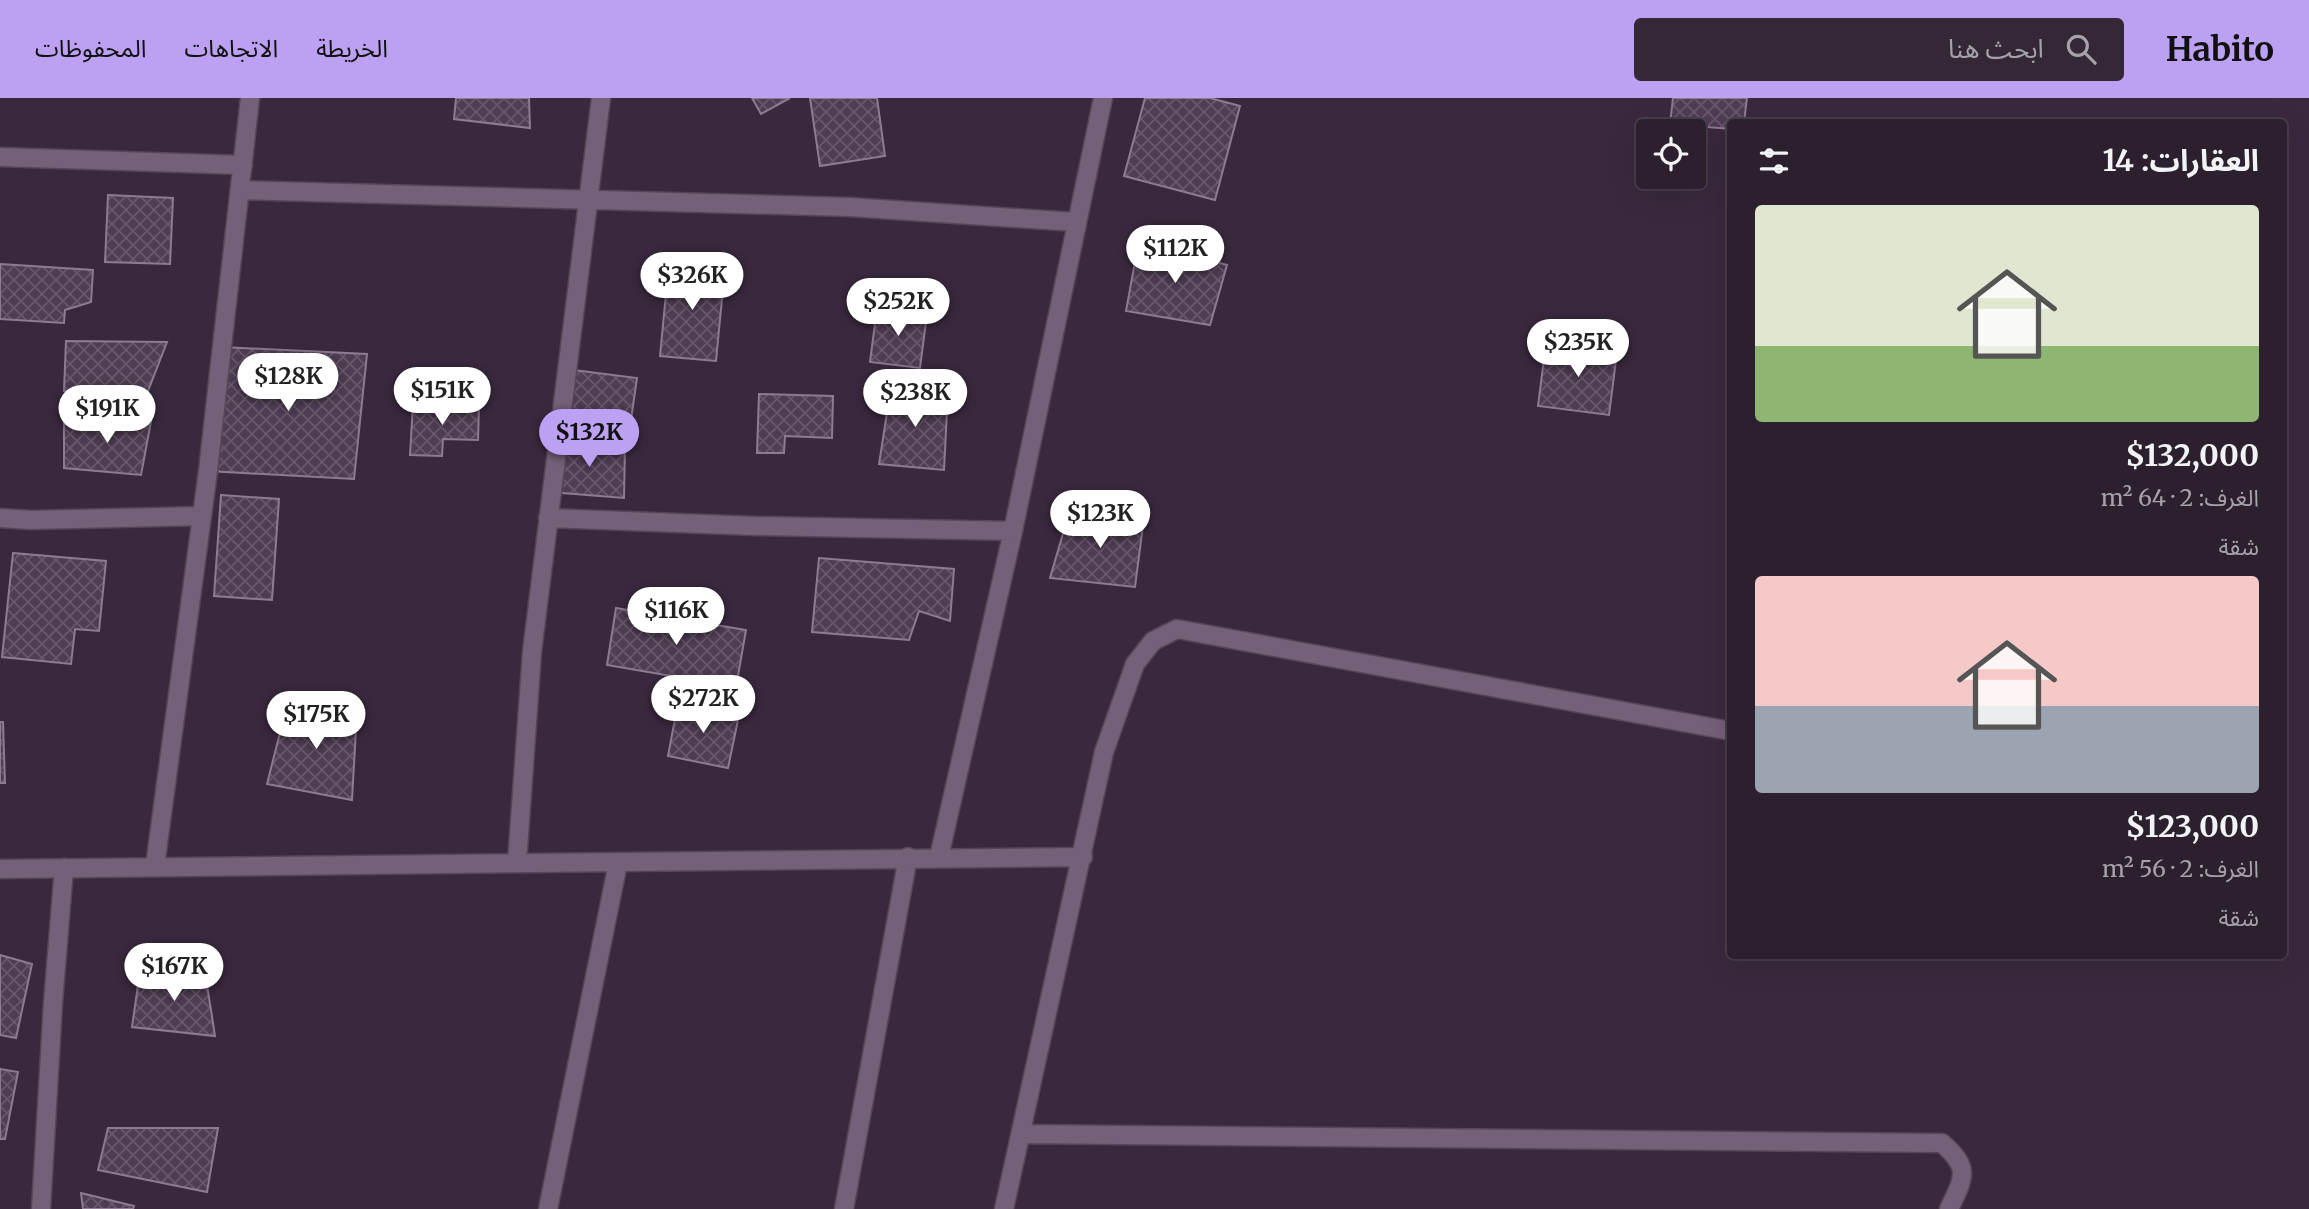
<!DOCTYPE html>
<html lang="ar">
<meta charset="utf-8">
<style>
body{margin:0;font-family:Merriweather,"Noto Sans Arabic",serif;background:#342736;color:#f1f3f6;direction:rtl;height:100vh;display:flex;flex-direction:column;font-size:26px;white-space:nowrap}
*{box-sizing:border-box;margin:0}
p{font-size:23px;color:#a6a2aa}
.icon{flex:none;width:38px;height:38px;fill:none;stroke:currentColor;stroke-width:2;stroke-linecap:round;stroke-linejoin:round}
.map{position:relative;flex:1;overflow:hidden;direction:ltr}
.panel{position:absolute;left:1727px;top:21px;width:560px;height:840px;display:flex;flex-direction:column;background:#2c1f2e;border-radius:7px;box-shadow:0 7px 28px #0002,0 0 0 2px #483d4a;direction:rtl}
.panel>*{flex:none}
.buttons{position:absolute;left:1636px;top:21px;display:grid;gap:14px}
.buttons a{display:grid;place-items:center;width:70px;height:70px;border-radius:7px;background:#2c1f2e;box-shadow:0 7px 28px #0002,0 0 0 2px #483d4a;font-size:35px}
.price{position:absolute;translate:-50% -60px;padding:0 16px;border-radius:24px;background:#fff;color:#222;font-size:23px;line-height:46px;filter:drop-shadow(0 2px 4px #0008)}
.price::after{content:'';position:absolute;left:50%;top:42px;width:21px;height:16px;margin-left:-10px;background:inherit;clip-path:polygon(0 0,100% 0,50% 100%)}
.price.current{background:#bca0f2;color:#111}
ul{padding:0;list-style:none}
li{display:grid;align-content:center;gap:14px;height:371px;padding:0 28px}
li span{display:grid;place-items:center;height:217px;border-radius:7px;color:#555}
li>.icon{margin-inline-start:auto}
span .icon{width:126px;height:126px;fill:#fffc;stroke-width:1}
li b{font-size:30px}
h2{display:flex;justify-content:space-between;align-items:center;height:84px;padding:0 28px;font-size:30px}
header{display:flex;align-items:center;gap:42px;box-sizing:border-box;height:98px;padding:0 35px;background:#bca0f2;color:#111}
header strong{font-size:33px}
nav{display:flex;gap:38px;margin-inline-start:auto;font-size:24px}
.search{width:490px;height:63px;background:#342736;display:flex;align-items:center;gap:18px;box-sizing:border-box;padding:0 24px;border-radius:7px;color:#a6a2aa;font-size:26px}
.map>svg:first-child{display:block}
.building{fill:url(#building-cross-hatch);stroke:#8e7a92;stroke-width:2}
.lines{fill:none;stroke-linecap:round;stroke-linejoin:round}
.minor-casing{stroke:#544657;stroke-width:21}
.minor{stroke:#746078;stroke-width:18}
</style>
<header>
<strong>Habito</strong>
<div class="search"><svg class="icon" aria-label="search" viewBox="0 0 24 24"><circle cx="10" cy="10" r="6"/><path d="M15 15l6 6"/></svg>ابحث هنا</div>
<nav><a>الخريطة</a><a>الاتجاهات</a><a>المحفوظات</a></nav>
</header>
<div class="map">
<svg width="2309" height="1111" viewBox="0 0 2309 1111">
<defs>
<pattern id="building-cross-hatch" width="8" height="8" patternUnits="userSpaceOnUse" patternTransform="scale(1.75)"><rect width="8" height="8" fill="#4f3d53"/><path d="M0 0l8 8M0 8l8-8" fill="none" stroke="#68586b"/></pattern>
</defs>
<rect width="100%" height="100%" fill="#3a293e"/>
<path class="building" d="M456,0H529L530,30L454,21Z
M752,0H790L761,16Z
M810,0H877L885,58L820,68Z
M1145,0H1210L1240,8L1215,102L1124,78Z
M1673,0H1747L1744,24H1731V31L1670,26Z
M108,97L173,100L170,166L105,164Z
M1139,142L1227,167L1210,227L1126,213Z
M669,164L725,170L716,263L660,258Z
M0,166L93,172L91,204L65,212L64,225L0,221Z
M877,210L927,216L920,270L870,264Z
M66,243L167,244L148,293H64Z
M1546,245L1617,254L1609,317L1538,308Z
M222,249L367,256L354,381L208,373Z
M566,271L637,280L629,336L559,327Z
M891,289L948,294L944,372L879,366Z
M759,296L833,298L832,340L785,338L784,355H757Z
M413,307L479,308L478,342L443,341L442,358L410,357Z
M152,318L141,377L64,370V325Z
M557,343L625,347L624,400L550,394Z
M221,397L279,401L272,502L214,498Z
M1069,415L1144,420L1135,489L1050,480Z
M13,455L106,463L99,533L75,531L71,566L2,559Z
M819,460L954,471L950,523L919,513L909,542L812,534Z
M616,510L746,532L736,589L607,567Z
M288,603L357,613L352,702L267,686Z
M678,605L739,617L728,670L668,658Z
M0,624H3L5,685H0Z
M0,857L32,866L16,940L0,937Z
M140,873L205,874L215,938L132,929Z
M0,971L18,974L5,1041H0Z
M108,1030H218L207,1094L98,1072Z
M81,1095L134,1108L133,1111H83Z"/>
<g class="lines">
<g class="minor-casing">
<path id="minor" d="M0,59L243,67
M240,92L849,109L1076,124
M0,420L31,422L202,418
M548,420L756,428L1013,433
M939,759L1013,433L1103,0
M517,765L532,554L601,0
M155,768L208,373L250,0
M0,771L1083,759
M1021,1036L1942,1045C1970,1070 1965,1078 1949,1111
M41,1111L53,905L64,770
M548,1111L618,765
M844,1111L908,759
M1004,1111L1104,654L1135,566L1153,543L1177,531L1731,633"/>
</g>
<use href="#minor" class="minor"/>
</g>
</svg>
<div class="buttons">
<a><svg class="icon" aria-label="locate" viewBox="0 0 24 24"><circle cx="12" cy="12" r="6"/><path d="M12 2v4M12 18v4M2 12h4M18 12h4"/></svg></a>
</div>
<b class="price" style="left:1175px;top:187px">$112K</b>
<b class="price" style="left:692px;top:214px">$326K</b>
<b class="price" style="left:898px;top:240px">$252K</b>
<b class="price" style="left:1578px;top:281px">$235K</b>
<b class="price" style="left:288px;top:315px">$128K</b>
<b class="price" style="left:442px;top:329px">$151K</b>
<b class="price" style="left:915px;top:331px">$238K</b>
<b class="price" style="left:107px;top:347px">$191K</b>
<b class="price current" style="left:589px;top:371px">$132K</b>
<b class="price" style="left:1100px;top:452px">$123K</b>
<b class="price" style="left:676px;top:549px">$116K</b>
<b class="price" style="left:703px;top:637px">$272K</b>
<b class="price" style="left:316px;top:653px">$175K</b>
<b class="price" style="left:174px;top:905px">$167K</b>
<section class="panel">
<h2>العقارات: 14<svg class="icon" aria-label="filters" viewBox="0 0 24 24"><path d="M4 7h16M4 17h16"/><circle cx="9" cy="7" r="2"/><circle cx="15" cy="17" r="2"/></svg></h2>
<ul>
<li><span style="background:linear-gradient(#dfe7d0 65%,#8fb573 0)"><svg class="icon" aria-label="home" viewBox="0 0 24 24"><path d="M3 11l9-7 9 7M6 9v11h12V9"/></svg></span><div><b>$132,000</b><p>الغرف: 2 · 64 m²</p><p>شقة</p></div></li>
<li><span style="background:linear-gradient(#f6c9c9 60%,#9aa5b1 0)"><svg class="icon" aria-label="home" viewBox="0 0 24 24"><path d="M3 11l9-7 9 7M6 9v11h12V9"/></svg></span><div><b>$123,000</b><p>الغرف: 2 · 56 m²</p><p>شقة</p></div></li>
</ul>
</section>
</div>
